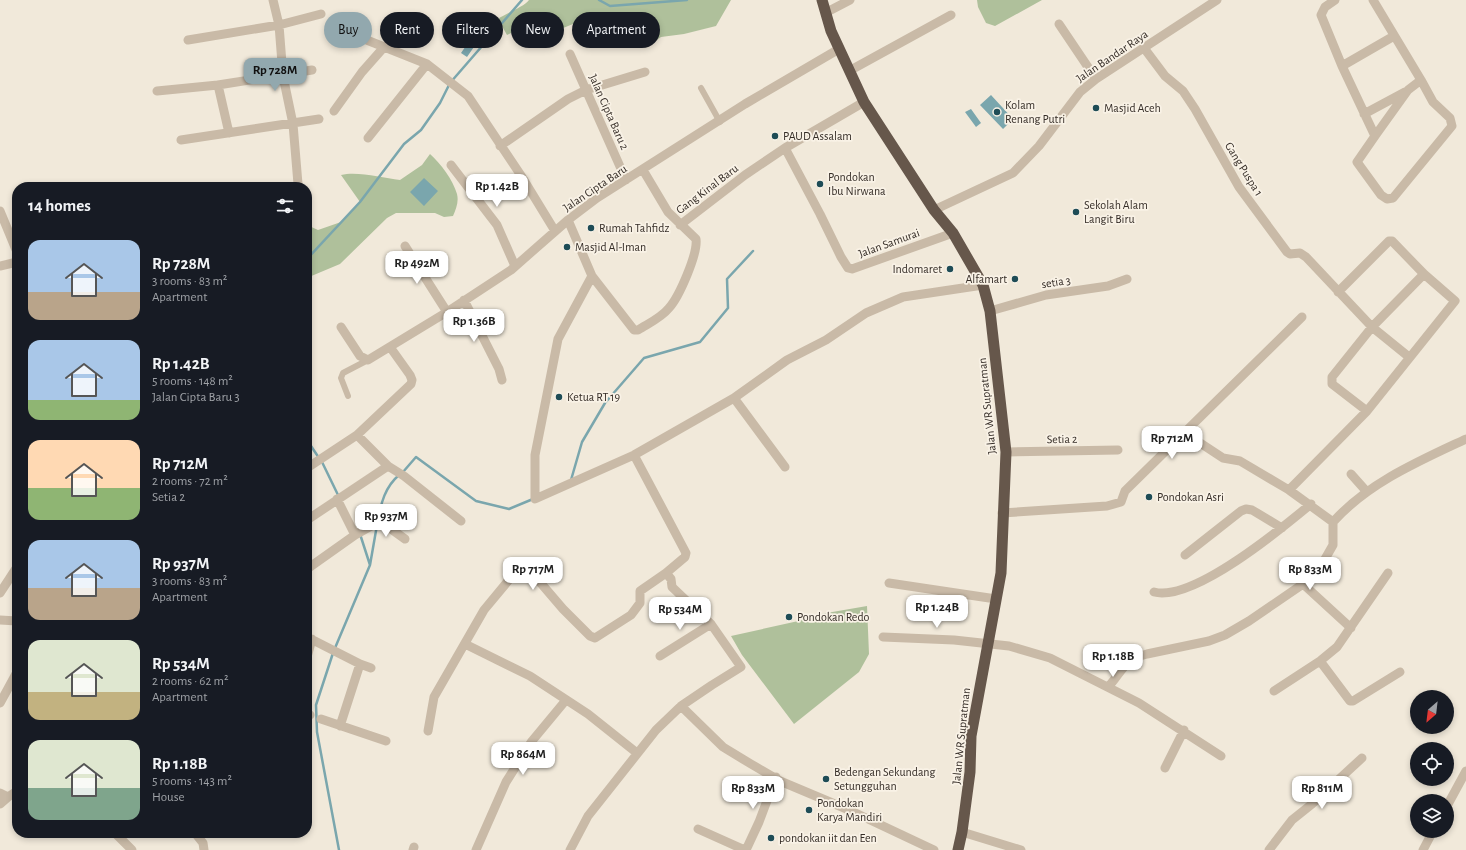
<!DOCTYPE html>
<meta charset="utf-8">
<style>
body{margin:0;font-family:"Alegreya Sans",sans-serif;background:#242831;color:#f1f3f6;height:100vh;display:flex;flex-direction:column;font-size:15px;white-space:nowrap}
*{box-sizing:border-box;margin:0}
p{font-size:13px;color:#9ea1a6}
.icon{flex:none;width:22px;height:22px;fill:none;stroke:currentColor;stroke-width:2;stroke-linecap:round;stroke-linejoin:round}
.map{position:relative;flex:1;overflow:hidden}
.drawer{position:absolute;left:12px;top:182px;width:300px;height:656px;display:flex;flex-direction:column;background:#171b24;border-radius:16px;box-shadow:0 2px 6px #0003}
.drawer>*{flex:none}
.guide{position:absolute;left:324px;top:12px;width:380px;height:36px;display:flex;gap:8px}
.needle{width:26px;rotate:208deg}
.buttons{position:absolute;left:1410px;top:690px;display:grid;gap:8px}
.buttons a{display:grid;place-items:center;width:44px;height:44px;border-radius:50%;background:#171b24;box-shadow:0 2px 6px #0003;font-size:20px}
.price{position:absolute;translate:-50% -34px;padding:0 9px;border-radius:8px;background:#fff;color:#222;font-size:13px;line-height:26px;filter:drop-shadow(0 1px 2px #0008)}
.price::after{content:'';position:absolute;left:50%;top:24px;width:12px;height:9px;margin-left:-6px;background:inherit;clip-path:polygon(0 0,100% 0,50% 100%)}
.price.active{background:#92a8ae;color:#111}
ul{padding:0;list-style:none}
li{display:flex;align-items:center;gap:12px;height:100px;padding:0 16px}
li span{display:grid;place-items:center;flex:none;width:112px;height:80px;border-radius:12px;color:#555}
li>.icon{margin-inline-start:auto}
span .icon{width:48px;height:48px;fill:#fffc;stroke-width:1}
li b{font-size:17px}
h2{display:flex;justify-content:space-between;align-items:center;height:48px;padding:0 16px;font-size:17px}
.tag{padding:0 14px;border-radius:18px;background:#171b24;box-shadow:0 2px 6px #0003;font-size:14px;line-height:36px}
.tag.active{background:#92a8ae;color:#111}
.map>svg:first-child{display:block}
.green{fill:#afc09b}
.water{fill:#7aa6ad}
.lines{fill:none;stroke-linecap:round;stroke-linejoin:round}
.stream{stroke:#7aa6ad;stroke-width:2.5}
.pedestrian{stroke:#c9baa7;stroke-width:6}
.minor{stroke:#c9baa7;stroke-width:9}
.trunk{stroke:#66574b;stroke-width:11}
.poi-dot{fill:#1e4c56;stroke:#f9f2e6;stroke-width:1.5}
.labels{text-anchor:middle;stroke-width:3.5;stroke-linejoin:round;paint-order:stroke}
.street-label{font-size:12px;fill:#352d27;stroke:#f9f2e6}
.poi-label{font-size:12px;fill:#352d27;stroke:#f9f2e6;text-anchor:start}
</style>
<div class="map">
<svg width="1466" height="850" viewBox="0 0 1466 850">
<rect width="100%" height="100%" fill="#f1e9da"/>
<path class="green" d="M529,0H731L716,26L684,34L661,37L651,44L647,40L630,41C624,35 625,28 620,22C606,7 580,22 563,28L560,22C544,21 546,24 532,28C522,32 518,29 507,35L498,19C506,13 524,7 529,0Z
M977,0H1042L995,26L986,23L978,7Z
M430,154C441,164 453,180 457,194C459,202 456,209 453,216L444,217L435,213H396L387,218L340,264L309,277L307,280V225L318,230L341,222L360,202L341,175C358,171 382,178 400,180L422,165Z
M867,606L869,654L859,672L794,724L742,655L731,636L812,618L815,615Z"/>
<path class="water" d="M470,40L476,44L467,57L461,53Z
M991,95L1013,119L1003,129L980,105Z
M971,109L981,123L976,127L965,112Z
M424,178L438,191L424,206L410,192Z"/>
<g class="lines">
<path class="stream" d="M599,0L610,6L687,0
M307,259L360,202L404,144L421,130L440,103L450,83L522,0
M307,440L319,458
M322,462L339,497
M403,472L416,457L476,501L509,509L533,499
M571,480L582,442L605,403L644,358L700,342L728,308L727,279L753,251
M378,520C381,503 385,487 399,475
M370,565L377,525
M335,648L370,565L360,534
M333,653L316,705L317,732L339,850"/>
<path class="pedestrian" d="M701,88L720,122
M348,396L341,378L343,373L368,360"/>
<path class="minor" d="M273,0L279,25L283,76L293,124L298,184L297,187
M1335,0L1325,7L1321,15L1342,66L1375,136L1408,90L1421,80L1373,0
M827,12L850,0
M1059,24L1096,79
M334,27L427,64L468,96L522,177L555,231
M188,40L279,25L321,14
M1144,48L1165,76L1183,91L1195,109L1239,187L1287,252L1290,254L1300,253L1306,257L1372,327L1409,357
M570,54L626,180
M1342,66L1394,36
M849,71L951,15
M218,85L229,133
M157,91L218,85L312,70
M334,111L362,72L385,46
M1364,114L1405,92
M1375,136L1357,162L1381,195L1387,199L1393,198L1452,126L1450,118L1433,102L1421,80
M368,138L427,64
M181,140L319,119
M500,146L568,99L586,90L645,72
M785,148L820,214L841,257L848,268L852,269L953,233
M451,165L497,225L515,266
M934,210L1013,173L1039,146L1080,92L1096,79L1217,0
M0,211L17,252
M568,220L592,276L558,339L535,455V499L634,455L734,398L787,360L826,340L866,313L903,297L983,285
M680,225L745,175L785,148L864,102
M405,246L447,312
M0,266L17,262
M592,276L634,330H638C649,323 661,318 669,308C679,297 698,254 696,239L668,212L643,170
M464,300L499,369L502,380
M990,311L1046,295L1108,286L1127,279
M341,327L360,356L368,360L447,312L511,270L568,220L597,198L745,104L839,49
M734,398L785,467
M1367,411L1332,384V377L1372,327L1424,274
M1185,433L1223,458L1240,461L1289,490L1333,522
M357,435L388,466L404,476L461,521
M1006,452L1118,450
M307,468L357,435L411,384L412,380L410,375L390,347
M1351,474L1367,492
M1289,490L1367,411L1455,301L1424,274L1392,241H1389L1338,292
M1002,513L1107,506L1121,502L1125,491L1302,317
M307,520L388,466
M355,535L380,521L405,539
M1185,555L1241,511L1246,509L1252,510L1282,528
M307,569L355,535L337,499
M889,583L996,599
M1303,584L1351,628
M1154,592C1193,602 1281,529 1311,504
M0,593L17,567
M0,620L17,621
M307,637L360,664L371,668
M883,637L954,640L1009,646L1050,658L1139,703L1221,756
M465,644L530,676L588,714L637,753
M660,656L711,624
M307,657L312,639
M1320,661L1350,701H1353L1400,672
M1108,687C1117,678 1122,666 1133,658L1147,654L1209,641L1225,635L1249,621L1303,584L1325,559L1333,545V522C1368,483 1419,461 1466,439
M1274,691L1320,661L1337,647L1388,573
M0,703L17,672
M681,706L723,747L751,764L780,781L849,810L934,850
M307,714L310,715
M321,719L386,741
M340,726L360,664
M428,731L434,697L484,610L518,569H523L533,574L563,609L590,636L595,638L631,615L640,603V591L666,573
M1165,768L1184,730
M0,793L8,797L17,791
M0,804L8,797
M1447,806L1466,771
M698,829L745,850
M962,832L1021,850
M115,833L132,850
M195,833L203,843L204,850
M413,850L414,847
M476,850L506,782L532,741L566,700
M570,850L588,816L656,730L681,706L712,685L741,667L711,624L672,587L671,579L666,573L685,557L686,553L634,455
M746,850L759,822L776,777
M1269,850L1292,820L1312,804L1362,758
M1423,850L1433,831"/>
<path class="trunk" d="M822,0L831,31L864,102L934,210L953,233L983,285L990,311L1006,452L1001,573L971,736L970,772L962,832L958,850"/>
</g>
<g class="poi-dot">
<circle cx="1096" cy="108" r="4"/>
<circle cx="997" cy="112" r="4"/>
<circle cx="775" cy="136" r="4"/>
<circle cx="820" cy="184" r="4"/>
<circle cx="1076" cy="212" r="4"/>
<circle cx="591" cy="228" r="4"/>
<circle cx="567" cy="247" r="4"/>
<circle cx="950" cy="269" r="4"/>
<circle cx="1015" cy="279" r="4"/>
<circle cx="559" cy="397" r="4"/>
<circle cx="1149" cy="497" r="4"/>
<circle cx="789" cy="617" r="4"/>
<circle cx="826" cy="779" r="4"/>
<circle cx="809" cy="810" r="4"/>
<circle cx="771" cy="838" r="4"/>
</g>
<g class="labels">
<g class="street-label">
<text transform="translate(1112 56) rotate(-34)" y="4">Jalan Bandar Raya</text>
<text transform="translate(609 112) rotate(66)" y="4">Jalan Cipta Baru 2</text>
<text transform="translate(1244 169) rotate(58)" y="4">Gang Puspa 1</text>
<text transform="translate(595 188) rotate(-34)" y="4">Jalan Cipta Baru</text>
<text transform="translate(707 189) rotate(-37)" y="4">Gang Kinal Baru</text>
<text transform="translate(889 243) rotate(-20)" y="4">Jalan Samurai</text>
<text transform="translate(1056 282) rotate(-9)" y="4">setia 3</text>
<text transform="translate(987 406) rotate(-96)" y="4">Jalan WR Supratman</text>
<text transform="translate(1062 439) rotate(-1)" y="4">Setia 2</text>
<text transform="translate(961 736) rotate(-84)" y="4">Jalan WR Supratman</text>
</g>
<g class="poi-label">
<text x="1005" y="109">Kolam<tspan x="1005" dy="14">Renang Putri</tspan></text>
<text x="1104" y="112">Masjid Aceh</text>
<text x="783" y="140">PAUD Assalam</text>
<text x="828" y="181">Pondokan<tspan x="828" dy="14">Ibu Nirwana</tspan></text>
<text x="1084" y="209">Sekolah Alam<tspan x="1084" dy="14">Langit Biru</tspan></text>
<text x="599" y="232">Rumah Tahfidz</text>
<text x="575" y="251">Masjid Al-Iman</text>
<text x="942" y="273" text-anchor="end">Indomaret</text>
<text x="1007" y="283" text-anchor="end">Alfamart</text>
<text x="567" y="401">Ketua RT 19</text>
<text x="1157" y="501">Pondokan Asri</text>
<text x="797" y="621">Pondokan Redo</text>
<text x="834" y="776">Bedengan Sekundang<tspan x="834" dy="14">Setungguhan</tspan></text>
<text x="817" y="807">Pondokan<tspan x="817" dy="14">Karya Mandiri</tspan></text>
<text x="779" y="842">pondokan iit dan Een</text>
</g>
</g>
</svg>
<div class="buttons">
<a><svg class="needle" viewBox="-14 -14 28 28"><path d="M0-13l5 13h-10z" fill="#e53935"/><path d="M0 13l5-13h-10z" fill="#9ea1a6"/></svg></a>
<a><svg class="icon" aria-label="locate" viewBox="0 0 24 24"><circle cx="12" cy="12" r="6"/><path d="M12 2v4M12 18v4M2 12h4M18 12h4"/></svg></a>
<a><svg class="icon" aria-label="layers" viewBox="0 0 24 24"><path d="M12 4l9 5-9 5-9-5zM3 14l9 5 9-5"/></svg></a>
</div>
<b class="price active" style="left:275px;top:92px">Rp 728M</b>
<b class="price" style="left:497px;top:208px">Rp 1.42B</b>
<b class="price" style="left:417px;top:285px">Rp 492M</b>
<b class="price" style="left:474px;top:343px">Rp 1.36B</b>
<b class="price" style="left:1172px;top:460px">Rp 712M</b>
<b class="price" style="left:386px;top:538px">Rp 937M</b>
<b class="price" style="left:533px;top:591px">Rp 717M</b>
<b class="price" style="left:1310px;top:591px">Rp 833M</b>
<b class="price" style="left:937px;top:629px">Rp 1.24B</b>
<b class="price" style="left:680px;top:631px">Rp 534M</b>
<b class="price" style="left:1113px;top:678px">Rp 1.18B</b>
<b class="price" style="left:523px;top:776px">Rp 864M</b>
<b class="price" style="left:753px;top:810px">Rp 833M</b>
<b class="price" style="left:1322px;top:810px">Rp 811M</b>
<div class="guide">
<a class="tag active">Buy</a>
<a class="tag">Rent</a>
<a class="tag">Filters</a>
<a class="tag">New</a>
<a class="tag">Apartment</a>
</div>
<section class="drawer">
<h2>14 homes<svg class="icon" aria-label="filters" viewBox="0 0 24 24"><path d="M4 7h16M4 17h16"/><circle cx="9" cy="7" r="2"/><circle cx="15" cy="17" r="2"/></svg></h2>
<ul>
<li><span style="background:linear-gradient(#a9c7e8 65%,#b9a48a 0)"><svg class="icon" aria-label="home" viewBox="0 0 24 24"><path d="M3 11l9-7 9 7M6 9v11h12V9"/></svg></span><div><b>Rp 728M</b><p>3 rooms · 83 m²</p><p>Apartment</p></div></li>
<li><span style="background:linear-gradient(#a9c7e8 75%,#8fb573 0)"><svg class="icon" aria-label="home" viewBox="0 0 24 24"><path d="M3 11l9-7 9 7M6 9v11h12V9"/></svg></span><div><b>Rp 1.42B</b><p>5 rooms · 148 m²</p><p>Jalan Cipta Baru 3</p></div></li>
<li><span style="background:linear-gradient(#ffd9b3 60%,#8fb573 0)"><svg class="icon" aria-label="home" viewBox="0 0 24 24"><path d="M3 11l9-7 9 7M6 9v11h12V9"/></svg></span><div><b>Rp 712M</b><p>2 rooms · 72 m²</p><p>Setia 2</p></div></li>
<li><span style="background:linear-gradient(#a9c7e8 60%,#b9a48a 0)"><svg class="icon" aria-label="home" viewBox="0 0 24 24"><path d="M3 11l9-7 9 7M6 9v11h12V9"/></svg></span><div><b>Rp 937M</b><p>3 rooms · 83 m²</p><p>Apartment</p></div></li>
<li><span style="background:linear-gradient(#dfe7d0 65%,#c2b280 0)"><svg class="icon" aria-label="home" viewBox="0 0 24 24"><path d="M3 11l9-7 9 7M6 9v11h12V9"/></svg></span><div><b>Rp 534M</b><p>2 rooms · 62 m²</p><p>Apartment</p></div></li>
<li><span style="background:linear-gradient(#dfe7d0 60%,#7fa58c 0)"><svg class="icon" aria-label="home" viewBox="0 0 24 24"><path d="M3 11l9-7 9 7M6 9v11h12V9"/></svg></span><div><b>Rp 1.18B</b><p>5 rooms · 143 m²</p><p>House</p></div></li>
</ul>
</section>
</div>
